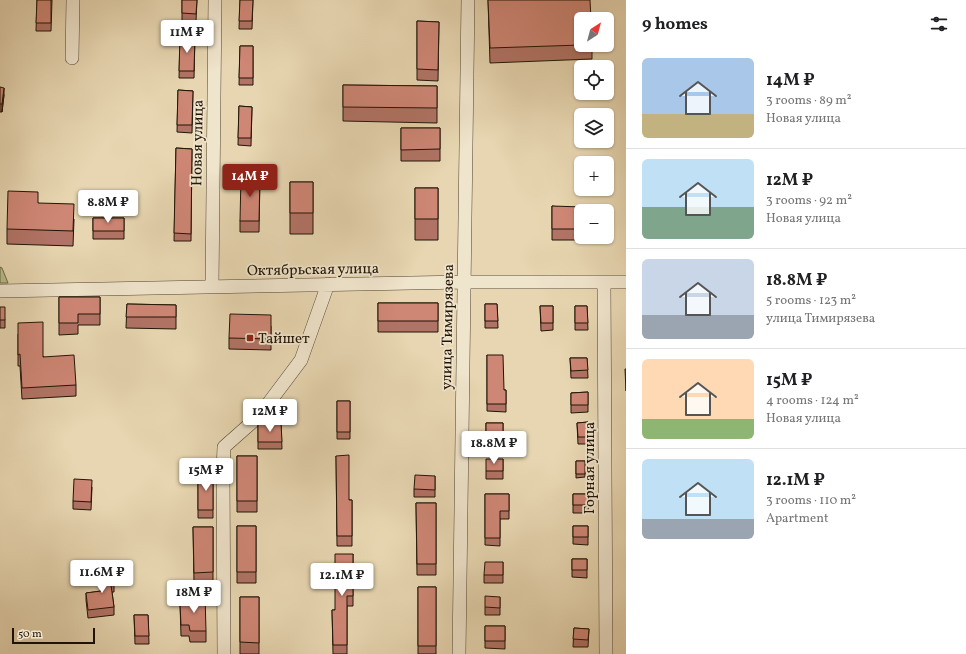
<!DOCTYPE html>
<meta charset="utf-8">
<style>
body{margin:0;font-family:Vollkorn,serif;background:#f6f6f6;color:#202124;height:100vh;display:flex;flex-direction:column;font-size:15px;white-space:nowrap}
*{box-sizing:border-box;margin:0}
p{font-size:13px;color:#757577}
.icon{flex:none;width:22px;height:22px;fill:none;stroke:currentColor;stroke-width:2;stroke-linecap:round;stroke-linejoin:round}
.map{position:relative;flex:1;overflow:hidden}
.sheet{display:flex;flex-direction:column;background:#fff;width:340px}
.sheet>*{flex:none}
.needle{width:26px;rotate:36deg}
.buttons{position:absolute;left:574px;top:12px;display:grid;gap:8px}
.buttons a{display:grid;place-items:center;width:40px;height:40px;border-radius:6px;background:#fff;box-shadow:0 1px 3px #0004;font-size:20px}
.scale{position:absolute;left:12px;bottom:10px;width:83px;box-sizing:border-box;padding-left:4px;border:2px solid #211406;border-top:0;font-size:11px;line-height:14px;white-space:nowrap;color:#211406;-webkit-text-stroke:3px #efe4cc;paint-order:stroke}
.price{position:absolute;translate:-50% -34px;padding:0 9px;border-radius:4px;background:#fff;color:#222;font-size:13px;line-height:26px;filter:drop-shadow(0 1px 2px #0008)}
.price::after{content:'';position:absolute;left:50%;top:24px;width:12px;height:9px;margin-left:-6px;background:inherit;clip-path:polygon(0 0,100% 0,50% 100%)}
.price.active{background:#8f2418;color:#fff}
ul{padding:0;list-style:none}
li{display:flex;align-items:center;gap:12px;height:100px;padding:0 16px}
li+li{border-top:1px solid #e0e0e0}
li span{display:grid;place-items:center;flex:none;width:112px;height:80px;border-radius:6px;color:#555}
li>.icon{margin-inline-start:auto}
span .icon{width:48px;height:48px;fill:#fffc;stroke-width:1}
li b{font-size:17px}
h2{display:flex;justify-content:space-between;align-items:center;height:48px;padding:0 16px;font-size:17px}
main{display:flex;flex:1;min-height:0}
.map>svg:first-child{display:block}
.green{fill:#b8bd8a;stroke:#6c6848}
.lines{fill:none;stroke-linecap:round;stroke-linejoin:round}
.minor-casing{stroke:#524431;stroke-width:14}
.minor{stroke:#efe4cc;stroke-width:13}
.wall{fill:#b17365;stroke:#211406}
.shaded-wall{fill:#905e52;stroke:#211406}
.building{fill:#ce8675;stroke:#211406}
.poi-dot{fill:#8f2418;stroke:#efe4cc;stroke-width:1.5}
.labels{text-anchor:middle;stroke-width:3.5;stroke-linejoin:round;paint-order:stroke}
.street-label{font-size:15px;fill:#211406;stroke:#efe4cc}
.poi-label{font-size:15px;fill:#211406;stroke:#efe4cc;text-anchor:start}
</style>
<main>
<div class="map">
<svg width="626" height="654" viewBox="0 0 626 654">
<rect width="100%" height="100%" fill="#e7d6b1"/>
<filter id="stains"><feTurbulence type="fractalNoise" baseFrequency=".005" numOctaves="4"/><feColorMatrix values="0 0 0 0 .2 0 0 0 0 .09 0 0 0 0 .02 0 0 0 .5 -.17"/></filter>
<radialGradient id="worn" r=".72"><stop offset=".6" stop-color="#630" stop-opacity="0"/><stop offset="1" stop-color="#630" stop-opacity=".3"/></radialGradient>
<path class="green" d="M0,267L2,268L8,283H0Z"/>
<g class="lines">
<g class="minor-casing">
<path id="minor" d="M72,58L73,0
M604,282L606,654
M212,287L215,0
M0,291L464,282H626
M224,654L223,470L224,447L259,416L301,360L328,284
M459,654L468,0"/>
</g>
<use href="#minor" class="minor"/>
</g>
<path class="wall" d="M37,0H52L51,31H36Z
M182,0H197L196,21H182Z
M240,0H253L252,29H239Z
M488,0L581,45H592V59L490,63Z
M417,21L439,22L438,81L417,80Z
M180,36H195L194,78H179Z
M240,46H253V85H239Z
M343,85L437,86V123L343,121Z
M0,87L4,95L2,112H0Z
M178,90L193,91L192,133L177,132Z
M239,106L252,107L251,146L238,145Z
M401,128H440V161H401Z
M176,148L192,149L191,241H174Z
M260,176L259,232H240V221Z
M290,182H313V234H290Z
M415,188H438V240H415Z
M38,203L74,219L73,246L7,244V229Z
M552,206L581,211V237H583V240H552Z
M93,218H124V239H93Z
M59,297H100V325H78V334L59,335Z
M378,303H438V332H378Z
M127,304L176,305V329L126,328Z
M485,304H497L498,328H485Z
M540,306H553V330L541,331Z
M575,306H587L588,330H575Z
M0,307L5,320V328H0Z
M271,326V350L229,349V338Z
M18,334L76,385V396L22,399L20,366H18Z
M487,355L504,390H506V412L487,411Z
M570,358H587L588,378H571Z
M588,392V412L571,413V393Z
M337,401H350V439H337Z
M588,422V444H578L577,423Z
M258,423H281L282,449H258Z
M486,423H503V443H486Z
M237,456H257V512H237Z
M336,456L349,500H352V546H337Z
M503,459V479H486V471Z
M576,461H585V477L576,478Z
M198,475H213V518H198Z
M435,476V497H414V489Z
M92,487L91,510L73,509V501Z
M485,494H509V519H500V546L485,545Z
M573,494H589L588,513H573Z
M416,503H436V575H417Z
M237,526H256V583H237Z
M573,526H588V545L573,544Z
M193,527H213V584H194Z
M353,554V606H347V654H333L332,610H335Z
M572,559H587V578L572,577Z
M503,562V583H484V575Z
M114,573V592H112L114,607V615L88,618L86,600V593L101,591Z
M418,587H436V654H418Z
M240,597H259V654H240Z
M500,597V615H485V607Z
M180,604L206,631V642H190L189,636H181Z
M134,615H148L149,644H135Z
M485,626H505V649L485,648Z
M574,628L589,629L588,647H573Z"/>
<path class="shaded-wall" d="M4,88V95L2,112V104Z"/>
<path class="building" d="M37,0H51V23H36Z
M182,0H197L196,14L182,13Z
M240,0H253L252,21H239Z
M488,0H590L591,19H581V45L490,48Z
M417,21L439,22L438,70L417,69Z
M180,36H195L194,71H179Z
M240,46H253V78H239Z
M343,85L437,86V108L343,107Z
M0,87L4,88L2,104H0Z
M178,90L193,91L192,125H177Z
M239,106L252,107L251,138H238Z
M401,128H440V149L401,150Z
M176,148L192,149L191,234L174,233Z
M241,176H260L259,221H240Z
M290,182H313V213H290Z
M415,188H438V219H415Z
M8,191L38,192V203L74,204L73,231L7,229Z
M552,206L583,207V211H581V229H552Z
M93,218H124V231H93Z
M59,297H100V314H78V323H59Z
M378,303H438V321H378Z
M127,304L176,305V317H126Z
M485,304H497L498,321H485Z
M540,306H553V323H541Z
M575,306H587L588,323H575Z
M0,307H5V320H0Z
M230,314L271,315V339L229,338Z
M43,322V357L74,355L76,385L22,388L20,354L18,355V323Z
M487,355H503L504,390H506V404H487Z
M570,358H587L588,370L571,371Z
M625,369H626V391Z
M588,392V405H571V393Z
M337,401H350V432H337Z
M588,422V437H578L577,423Z
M258,423H281L282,442H258Z
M486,423H503V436H486Z
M349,455V500H352V536H337L336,456Z
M237,456H257V501H237Z
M486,459H503V471H486Z
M576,461H585V474H576Z
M198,475H213V510H198Z
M415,475L435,476V490L414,489Z
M74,479L92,480L91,502L73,501Z
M485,494H509V511H500V538H485Z
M573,494H589L588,505H573Z
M416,503H436V564H417Z
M237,526H256V572H237Z
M573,526H588V537H573Z
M193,527H213V572L194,573Z
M335,554H353V596H347V645H333L332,610H335Z
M572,559H587V570H572Z
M485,562H503V575H484Z
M101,573H114V585H111L114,607L88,610L86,593L101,591Z
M418,587H436V646H418Z
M205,595L206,631H190L189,625H181L180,604H190V596Z
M485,596L500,597V608L485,607Z
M240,597H259V643L240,642Z
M134,615H148L149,636H135Z
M485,626H505V641H485Z
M574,628L589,629L588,640L573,639Z"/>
<rect class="poi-dot" x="246" y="334" width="8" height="8" rx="2"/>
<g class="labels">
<g class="street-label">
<text transform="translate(197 143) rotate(-89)" y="5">Новая улица</text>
<text transform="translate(313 269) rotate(-1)" y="5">Октябрьская улица</text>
<text transform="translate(447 327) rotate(-89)" y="5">улица Тимирязева</text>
<text transform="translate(589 468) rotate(-90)" y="5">Горная улица</text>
</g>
<g class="poi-label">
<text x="258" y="343">Тайшет</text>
</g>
</g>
<rect width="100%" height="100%" filter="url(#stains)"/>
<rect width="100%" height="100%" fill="url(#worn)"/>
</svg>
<div class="buttons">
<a><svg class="needle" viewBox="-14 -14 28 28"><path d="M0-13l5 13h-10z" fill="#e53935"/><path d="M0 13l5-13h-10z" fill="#757577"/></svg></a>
<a><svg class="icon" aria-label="locate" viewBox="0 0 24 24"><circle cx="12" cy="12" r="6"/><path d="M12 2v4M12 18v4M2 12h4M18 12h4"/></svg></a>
<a><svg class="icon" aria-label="layers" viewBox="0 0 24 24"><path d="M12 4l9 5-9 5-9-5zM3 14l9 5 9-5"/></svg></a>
<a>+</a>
<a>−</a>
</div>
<div class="scale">50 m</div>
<b class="price" style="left:187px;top:54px">11M ₽</b>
<b class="price active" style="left:250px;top:198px">14M ₽</b>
<b class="price" style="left:108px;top:224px">8.8M ₽</b>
<b class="price" style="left:270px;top:433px">12M ₽</b>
<b class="price" style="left:494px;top:465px">18.8M ₽</b>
<b class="price" style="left:206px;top:492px">15M ₽</b>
<b class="price" style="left:102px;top:594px">11.6M ₽</b>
<b class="price" style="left:342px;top:597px">12.1M ₽</b>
<b class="price" style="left:194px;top:614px">18M ₽</b>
</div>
<section class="sheet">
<h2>9 homes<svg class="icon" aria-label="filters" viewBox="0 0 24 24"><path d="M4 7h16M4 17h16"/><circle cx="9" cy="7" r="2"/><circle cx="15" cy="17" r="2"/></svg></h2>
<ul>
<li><span style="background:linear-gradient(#a9c7e8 70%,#c2b280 0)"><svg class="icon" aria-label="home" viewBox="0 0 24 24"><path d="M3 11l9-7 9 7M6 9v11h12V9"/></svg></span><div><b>14M ₽</b><p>3 rooms · 89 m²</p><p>Новая улица</p></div></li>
<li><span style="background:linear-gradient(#bfe0f5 60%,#7fa58c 0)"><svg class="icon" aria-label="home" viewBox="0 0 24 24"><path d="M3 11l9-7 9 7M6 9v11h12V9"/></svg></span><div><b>12M ₽</b><p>3 rooms · 92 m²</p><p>Новая улица</p></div></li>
<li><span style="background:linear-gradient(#c9d6e8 70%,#9aa5b1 0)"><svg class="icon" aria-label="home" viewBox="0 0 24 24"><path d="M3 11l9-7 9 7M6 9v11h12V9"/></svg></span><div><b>18.8M ₽</b><p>5 rooms · 123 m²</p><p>улица Тимирязева</p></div></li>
<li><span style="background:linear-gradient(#ffd9b3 75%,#8fb573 0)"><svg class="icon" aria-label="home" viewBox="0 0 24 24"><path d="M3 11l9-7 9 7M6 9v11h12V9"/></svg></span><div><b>15M ₽</b><p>4 rooms · 124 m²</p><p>Новая улица</p></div></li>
<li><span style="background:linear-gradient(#bfe0f5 75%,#9aa5b1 0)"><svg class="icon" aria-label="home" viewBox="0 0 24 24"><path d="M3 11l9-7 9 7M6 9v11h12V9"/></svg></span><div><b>12.1M ₽</b><p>3 rooms · 110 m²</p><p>Apartment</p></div></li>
</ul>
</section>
</main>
